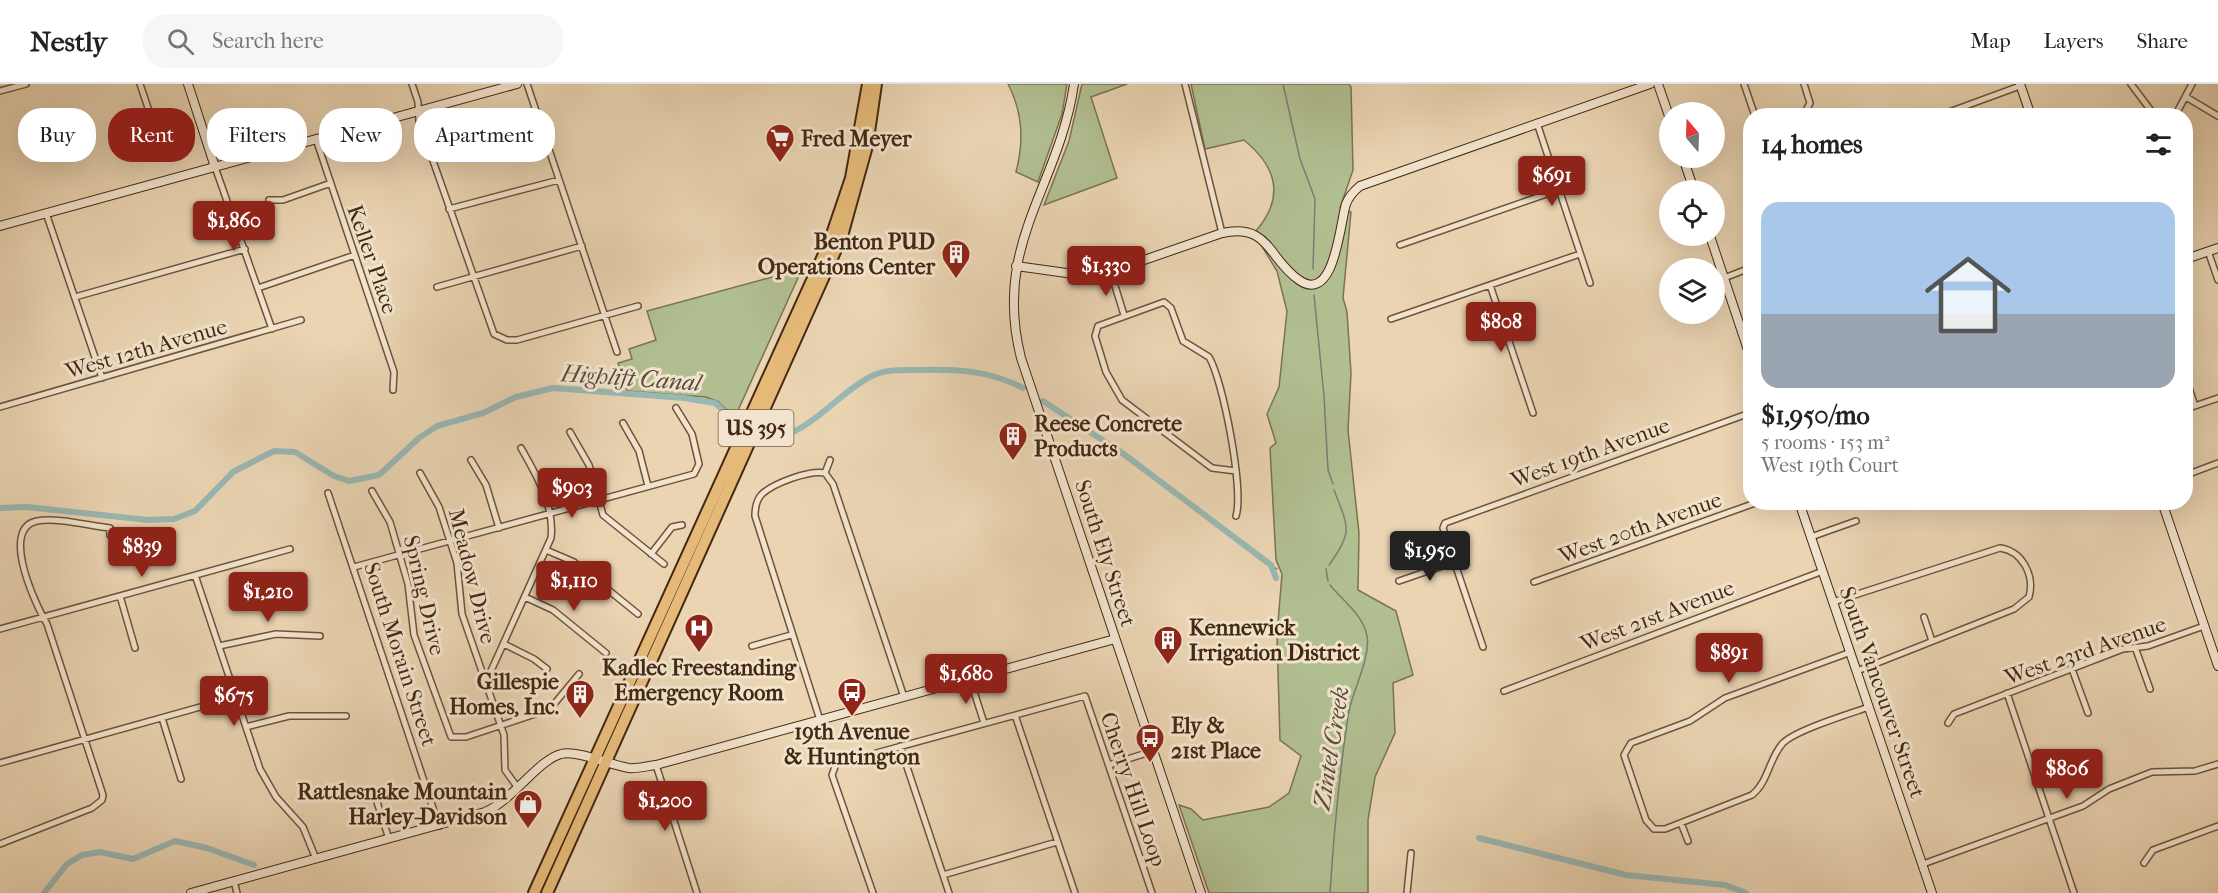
<!DOCTYPE html>
<meta charset="utf-8">
<style>
body{margin:0;font-family:"IM FELL French Canon",serif;background:#f6f6f6;color:#222;height:100vh;display:flex;flex-direction:column;font-size:22px;white-space:nowrap}
*{box-sizing:border-box;margin:0}
p{font-size:20px;color:#767676}
.icon{flex:none;width:33px;height:33px;fill:none;stroke:currentColor;stroke-width:2;stroke-linecap:round;stroke-linejoin:round}
.map{position:relative;flex:1;overflow:hidden}
.details{position:absolute;left:1743px;top:24px;width:450px;height:402px;display:flex;flex-direction:column;background:#fff;border-radius:24px;box-shadow:0 6px 24px #0002}
.details>*{flex:none}
.hud{position:absolute;left:18px;top:24px;width:570px;height:54px;display:flex;gap:12px}
.needle{width:39px;rotate:341deg}
.fabs{position:absolute;left:1659px;top:18px;display:grid;gap:12px}
.fabs a{display:grid;place-items:center;width:66px;height:66px;border-radius:50%;background:#fff;box-shadow:0 6px 24px #0002;font-size:30px}
.price{position:absolute;translate:-50% -51px;padding:0 14px;border-radius:6px;background:#8f2418;color:#fff;font-size:20px;line-height:39px;filter:drop-shadow(0 2px 3px #0008)}
.price::after{content:'';position:absolute;left:50%;top:36px;width:18px;height:14px;margin-left:-9px;background:inherit;clip-path:polygon(0 0,100% 0,50% 100%)}
.price.on{background:#222;color:#fff}
ul{padding:0;list-style:none}
li{display:grid;align-content:center;gap:12px;height:318px;padding:0 18px}
li span{display:grid;place-items:center;height:186px;border-radius:18px;color:#555}
li>.icon{margin-inline-start:auto}
span .icon{width:108px;height:108px;fill:#fffc;stroke-width:1}
li b{font-size:26px}
h2{display:flex;justify-content:space-between;align-items:center;height:72px;padding:0 18px;font-size:26px}
.pill{padding:0 21px;border-radius:24px;background:#fff;box-shadow:0 6px 24px #0002;font-size:21px;line-height:54px}
.pill.on{background:#8f2418;color:#fff}
header{display:flex;align-items:center;gap:36px;box-sizing:border-box;height:84px;padding:0 30px;background:#fff;border-bottom:2px solid #e0e0e0}
header strong{font-size:28px}
nav{display:flex;gap:33px;margin-inline-start:auto;font-size:21px}
.search{width:420px;height:54px;background:#f6f6f6;display:flex;align-items:center;gap:15px;box-sizing:border-box;padding:0 21px;border-radius:24px;color:#767676;font-size:22px}
.map>svg:first-child{display:block}
.green{fill:#b1be90;stroke:#7a7351;stroke-width:1.5}
.lines{fill:none;stroke-linecap:round;stroke-linejoin:round}
.stream{stroke:#777e73;stroke-width:1.5}
.canal{stroke:#99b7b3;stroke-width:6}
.street-casing{stroke:#6e533a;stroke-width:8}
.secondary-casing{stroke:#442812;stroke-width:10}
.highway-casing{stroke:#442812;stroke-width:14}
.street{stroke:#f1e3cd;stroke-width:5}
.secondary{stroke:#f1e3cd;stroke-width:8}
.highway{stroke:#e5ba79;stroke-width:10}
.labels{text-anchor:middle;stroke-width:6;stroke-linejoin:round;paint-order:stroke}
.shield{fill:#f1e3cd;stroke:#78604a;stroke-width:1.5}
.shield-label{font-size:21px;font-weight:bold;fill:#442812}
.poi-label{font-size:22px;font-weight:bold;fill:#442812;stroke:#f1e3cd;text-anchor:start}
.street-label{font-size:22px;fill:#442812;stroke:#f1e3cd}
.water-label{font-size:24px;font-style:italic;fill:#594c3a;stroke:#f1e3cd}
</style>
<header>
<strong>Nestly</strong>
<div class="search"><svg class="icon" aria-label="search" viewBox="0 0 24 24"><circle cx="10" cy="10" r="6"/><path d="M15 15l6 6"/></svg>Search here</div>
<nav><a>Map</a><a>Layers</a><a>Share</a></nav>
</header>
<div class="map">
<svg width="2218" height="809" viewBox="0 0 2218 809">
<rect width="100%" height="100%" fill="#ead4b2"/>
<filter id="stains"><feTurbulence type="fractalNoise" baseFrequency=".00333" numOctaves="4"/><feColorMatrix values="0 0 0 0 .2 0 0 0 0 .09 0 0 0 0 .02 0 0 0 .5 -.17"/></filter>
<radialGradient id="worn" r=".72"><stop offset=".6" stop-color="#630" stop-opacity="0"/><stop offset="1" stop-color="#630" stop-opacity=".3"/></radialGradient>
<path class="green" d="M1008,0H1067L1062,30L1038,98L1016,88C1024,57 1023,29 1008,0Z
M1082,0H1127L1091,13L1117,94L1044,121L1069,57Z
M1191,0H1349L1351,3L1353,86L1340,124L1351,128L1343,214L1347,228L1351,289L1348,346L1359,449L1358,506L1396,527L1413,591L1393,599L1395,649L1375,693L1368,736V809H1209L1179,721L1191,725L1203,736L1269,723L1289,709L1301,672L1280,656L1277,551L1282,490L1276,476L1270,364L1276,359L1267,330L1279,303L1287,227L1277,187L1258,156L1256,147C1285,113 1277,83 1244,56L1205,65Z
M802,185L735,333L717,317L705,313L627,307L618,279L632,275L629,265L656,256L647,227Z"/>
<g class="lines">
<path class="stream" d="M1283,0L1300,75L1315,115L1313,185
M1314,211L1324,312L1328,386L1333,400
M1271,481L1277,485
M1329,481C1354,447 1348,443 1334,406
M1326,485L1328,497
M1330,501C1342,516 1364,532 1367,552C1371,573 1353,606 1349,627C1339,688 1334,748 1330,809"/>
<path class="canal" d="M1043,317L1125,371L1271,481L1276,494
M768,353C805,356 839,307 872,292C886,285 902,286 917,286C956,285 988,286 1023,304
M0,424L27,423L148,436L174,435L195,427L233,388L274,367L295,368L334,392L349,397L379,391L419,354L437,342L483,329L516,313L553,304L684,314L715,319L732,334
M1479,754L1626,791L1725,801L1746,809
M44,809L67,780L82,771L100,768L133,775L175,757L207,764L254,781"/>
<g class="street-casing">
<path id="street" d="M140,0L151,33L150,47
M412,0L418,18L419,37L494,250L507,256H517L638,222
M527,0L617,268
M1185,0L1222,149
M1744,0L1755,32
M2131,0L2155,32
M0,7L26,0
M2186,13L2218,32
M1803,32L1810,19L1804,0
M1938,32L2020,2
M2175,32L2192,0
M1537,39L1590,199
M316,55L394,288L393,306
M215,83L272,245
M269,116H283L331,99
M449,125L559,96
M46,129L102,294
M1400,161L1558,106
M2208,167L2218,196
M1111,189L1124,231
M1724,194L1750,184
M1490,201L1533,329
M437,203L582,162
M258,204L355,171
M75,213L245,165
M1391,235L1580,170
M2186,295L2195,322
M0,323L301,236
M2186,325L2218,314
M623,339L639,367L648,402
M570,348L589,381L603,431L664,480
M471,376L486,401L499,444
M1236,387L1212,384L1122,316L1106,288L1095,252L1098,242L1164,218L1171,224L1183,257L1209,273C1223,296 1244,406 1236,432
M420,389L439,423L457,479L462,530L504,651L505,686L518,704
M825,389L833,400L904,613
M825,389L830,376
M2186,391L2218,379
M372,407L390,438L408,500L414,551L451,653H466L550,625L579,590
M328,409L439,742
M1811,453L1856,437
M546,466L574,478L638,530
M651,470L672,443L682,441
M354,483L694,390L699,380L692,350L676,324
M195,491L260,685L276,713L303,743L316,775
M1399,497L1454,478
M1534,498L1758,418
M120,512L135,564
M525,513L553,526L606,569
M1833,518L2000,464C2022,467 2035,491 2029,513L2014,525L1857,587
M1924,533L1932,557
M0,545L290,465
M504,560L534,575L547,585
M219,562L276,550L320,552
M752,562L791,551
M1483,563L1443,444L1445,439L1750,329
M2135,563L2150,605
M1851,568L1725,614L1690,637L1631,659L1624,671L1646,736L1654,745H1665L1752,711C1769,697 1769,674 1783,659C1796,646 1849,630 1869,623
M2072,585L2088,629
M970,595L984,639
M486,598L551,454C555,423 536,390 521,364
M1504,607L1823,487
M2007,609L2074,809
M1015,631L1075,809
M162,634L181,695
M820,636L755,432C755,424 756,416 762,410C774,399 809,386 825,389
M1948,639L1954,630L2123,565L2148,562L2204,542
M246,643L289,632H346
M900,662L949,809
M0,679L236,613
M656,681L697,809
M1109,681L1153,667
M376,715L389,755
M1681,739L1688,757
M0,760L92,724L102,716L103,711L47,540C35,520 0,444 37,437C57,433 90,442 110,444V451
M2144,779L2153,766L2218,742
M1923,780L2083,722L2109,705L2152,688L2195,687L2218,680
M943,791L1057,758
M234,797L237,809
M873,809L832,691L836,680L1085,612L1152,809
M1407,809L1411,769"/>
</g>
<g class="secondary-casing">
<path id="secondary" d="M188,0L215,83
M1074,0C1059,103 992,160 1021,274L1201,809
M1658,0L1670,35
M2020,0L2031,32
M1683,74L1694,106
M0,142L517,0
M1710,152L1750,272
M2186,175L2218,164
M1016,182L1095,193L1222,149C1270,139 1268,175 1299,196C1335,221 1340,138 1346,120C1349,112 1354,107 1360,102L1650,0
M1799,418L1932,809
M2162,418L2218,582
M191,809L485,728C513,716 538,676 561,670C578,666 610,681 629,684C637,685 647,682 656,681L1115,555"/>
</g>
<g class="highway-casing">
<path id="highway" d="M534,809L829,159L851,94L868,0
M547,809L842,152L867,62L876,0"/>
</g>
<use href="#street" class="street"/>
<use href="#secondary" class="secondary"/>
<use href="#highway" class="highway"/>
</g>
<defs>
<g id="supermarket-pin" transform="scale(1.5)"><path d="M0 17L-7.5 6A9.5 9.5 0 1 1 7.5 6Z" fill="#8f2418" stroke="#f1e3cd"/><path d="M-6-5.5h2.5l.6 2H6L4.5 2H-2.5L-4.4-4H-6ZM-1.5 3.2a1.3 1.3 0 1 0 .1 0ZM3 3.2a1.3 1.3 0 1 0 .1 0Z" fill="#fff"/></g>
<g id="building-pin" transform="scale(1.5)"><path d="M0 17L-7.5 6A9.5 9.5 0 1 1 7.5 6Z" fill="#8f2418" stroke="#f1e3cd"/><path d="M-4-6H4V6H1V3H-1V6H-4ZM-2.5-4.3h1.7v1.8h-1.7ZM.8-4.3h1.7v1.8H.8ZM-2.5-1h1.7V.8h-1.7ZM.8-1h1.7V.8H.8Z" fill="#fff"/></g>
<g id="hospital-pin" transform="scale(1.5)"><path d="M0 17L-7.5 6A9.5 9.5 0 1 1 7.5 6Z" fill="#8f2418" stroke="#f1e3cd"/><path d="M-5-5h3v3.5h4V-5h3V5h-3V1.5h-4V5h-3Z" fill="#fff"/></g>
<g id="bus-pin" transform="scale(1.5)"><path d="M0 17L-7.5 6A9.5 9.5 0 1 1 7.5 6Z" fill="#8f2418" stroke="#f1e3cd"/><path d="M-5-6H5V4H4V6H2V4H-2V6H-4V4H-5ZM-3.5-4V0h7V-4ZM-3.5 1.2v1.5H-2V1.2ZM2 1.2v1.5H3.5V1.2Z" fill="#fff"/></g>
<g id="shop-pin" transform="scale(1.5)"><path d="M0 17L-7.5 6A9.5 9.5 0 1 1 7.5 6Z" fill="#8f2418" stroke="#f1e3cd"/><path d="M-5-2.5h2.3a2.7 3.5 0 0 1 5.4 0H5L5.5 6h-11ZM-1.5-2.5h3a1.5 2.3 0 0 0-3 0Z" fill="#fff"/></g>
</defs>
<g fill-rule="evenodd">
<use href="#supermarket-pin" x="780" y="54"/>
<use href="#building-pin" x="956" y="170"/>
<use href="#building-pin" x="1013" y="352"/>
<use href="#hospital-pin" x="699" y="544"/>
<use href="#building-pin" x="1168" y="556"/>
<use href="#bus-pin" x="852" y="608"/>
<use href="#building-pin" x="580" y="610"/>
<use href="#bus-pin" x="1150" y="654"/>
<use href="#shop-pin" x="528" y="720"/>
</g>
<g class="labels">
<rect class="shield" x="718.5" y="326" width="75" height="36" rx="4.5"/>
<g class="shield-label">
<text x="756" y="351">US 395</text>
</g>
<g class="poi-label">
<text x="801" y="62">Fred Meyer</text>
<text x="935" y="165" text-anchor="end">Benton PUD<tspan x="935" dy="25">Operations Center</tspan></text>
<text x="1034" y="347">Reese Concrete<tspan x="1034" dy="25">Products</tspan></text>
<text x="1189" y="551">Kennewick<tspan x="1189" dy="25">Irrigation District</tspan></text>
<text x="699" y="591" text-anchor="middle">Kadlec Freestanding<tspan x="699" dy="25">Emergency Room</tspan></text>
<text x="559" y="605" text-anchor="end">Gillespie<tspan x="559" dy="25">Homes, Inc.</tspan></text>
<text x="1171" y="649">Ely &amp;<tspan x="1171" dy="25">21st Place</tspan></text>
<text x="852" y="655" text-anchor="middle">19th Avenue<tspan x="852" dy="25">&amp; Huntington</tspan></text>
<text x="507" y="715" text-anchor="end">Rattlesnake Mountain<tspan x="507" dy="25">Harley-Davidson</tspan></text>
</g>
<g class="street-label">
<text transform="translate(373 175) rotate(71)" y="8">Keller Place</text>
<text transform="translate(146 264) rotate(-16)" y="8">West 12th Avenue</text>
<text transform="translate(1590 368) rotate(-20)" y="8">West 19th Avenue</text>
<text transform="translate(1640 443) rotate(-20)" y="8">West 20th Avenue</text>
<text transform="translate(1106 469) rotate(72)" y="8">South Ely Street</text>
<text transform="translate(473 492) rotate(76)" y="8">Meadow Drive</text>
<text transform="translate(425 511) rotate(77)" y="8">Spring Drive</text>
<text transform="translate(1657 531) rotate(-21)" y="8">West 21st Avenue</text>
<text transform="translate(2085 566) rotate(-19)" y="8">West 23rd Avenue</text>
<text transform="translate(401 570) rotate(72)" y="8">South Morain Street</text>
<text transform="translate(1883 608) rotate(71)" y="8">South Vancouver Street</text>
<text transform="translate(1134 705) rotate(71)" y="8">Cherry Hill Loop</text>
</g>
<g class="water-label">
<text transform="translate(631 294) rotate(4)" y="8">Highlift Canal</text>
<text transform="translate(1331 664) rotate(-81)" y="8">Zintel Creek</text>
</g>
</g>
<rect width="100%" height="100%" filter="url(#stains)"/>
<rect width="100%" height="100%" fill="url(#worn)"/>
</svg>
<div class="fabs">
<a><svg class="needle" viewBox="-14 -14 28 28"><path d="M0-13l5 13h-10z" fill="#e53935"/><path d="M0 13l5-13h-10z" fill="#767676"/></svg></a>
<a><svg class="icon" aria-label="locate" viewBox="0 0 24 24"><circle cx="12" cy="12" r="6"/><path d="M12 2v4M12 18v4M2 12h4M18 12h4"/></svg></a>
<a><svg class="icon" aria-label="layers" viewBox="0 0 24 24"><path d="M12 4l9 5-9 5-9-5zM3 14l9 5 9-5"/></svg></a>
</div>
<b class="price" style="left:1552px;top:123px">$691</b>
<b class="price" style="left:234px;top:168px">$1,860</b>
<b class="price" style="left:1106px;top:213px">$1,330</b>
<b class="price" style="left:1501px;top:269px">$808</b>
<b class="price" style="left:572px;top:435px">$903</b>
<b class="price" style="left:142px;top:494px">$839</b>
<b class="price on" style="left:1430px;top:498px">$1,950</b>
<b class="price" style="left:574px;top:528px">$1,110</b>
<b class="price" style="left:268px;top:539px">$1,210</b>
<b class="price" style="left:1729px;top:600px">$891</b>
<b class="price" style="left:966px;top:621px">$1,680</b>
<b class="price" style="left:234px;top:643px">$675</b>
<b class="price" style="left:2067px;top:716px">$806</b>
<b class="price" style="left:665px;top:748px">$1,200</b>
<div class="hud">
<a class="pill">Buy</a>
<a class="pill on">Rent</a>
<a class="pill">Filters</a>
<a class="pill">New</a>
<a class="pill">Apartment</a>
</div>
<section class="details">
<h2>14 homes<svg class="icon" aria-label="filters" viewBox="0 0 24 24"><path d="M4 7h16M4 17h16"/><circle cx="9" cy="7" r="2"/><circle cx="15" cy="17" r="2"/></svg></h2>
<ul>
<li><span style="background:linear-gradient(#a9c7e8 60%,#9aa5b1 0)"><svg class="icon" aria-label="home" viewBox="0 0 24 24"><path d="M3 11l9-7 9 7M6 9v11h12V9"/></svg></span><div><b>$1,950/mo</b><p>5 rooms · 153 m²</p><p>West 19th Court</p></div></li>
</ul>
</section>
</div>
